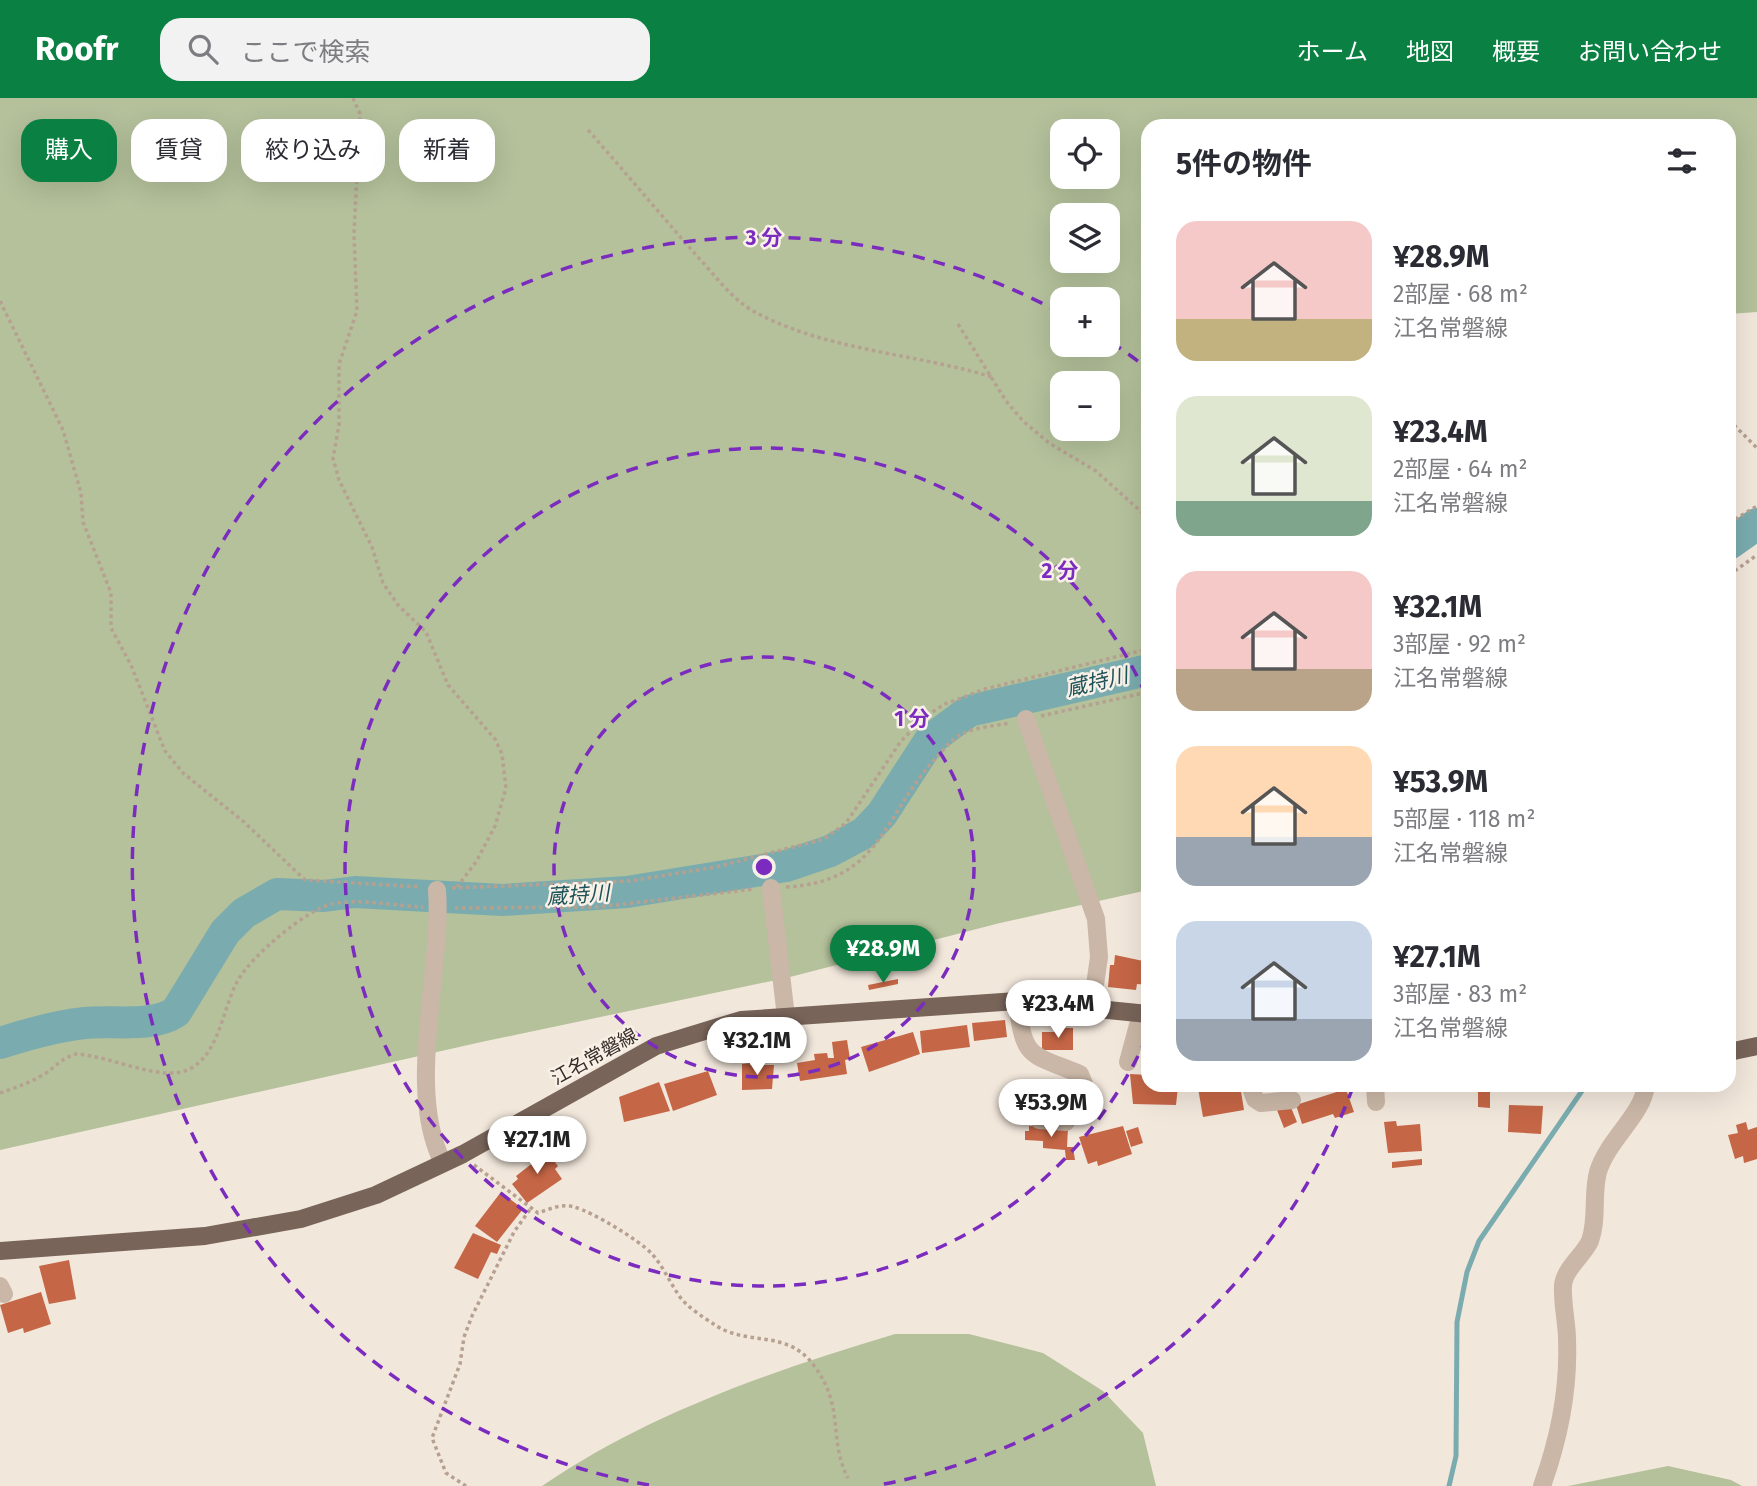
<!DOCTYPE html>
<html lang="ja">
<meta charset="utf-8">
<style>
body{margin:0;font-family:"Fira Sans","Noto Sans JP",sans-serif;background:#f2f2f3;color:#2b2b33;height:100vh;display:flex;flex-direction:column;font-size:26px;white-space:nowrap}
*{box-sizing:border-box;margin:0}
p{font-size:23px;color:#7c7c81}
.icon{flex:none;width:38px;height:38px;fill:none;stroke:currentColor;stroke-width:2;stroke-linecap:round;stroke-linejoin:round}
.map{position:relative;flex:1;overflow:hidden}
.side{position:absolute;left:1141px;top:21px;width:595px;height:973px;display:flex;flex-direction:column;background:#fff;border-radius:21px;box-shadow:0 7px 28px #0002}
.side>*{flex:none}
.guide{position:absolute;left:21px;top:21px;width:665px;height:63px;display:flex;gap:14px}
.tools{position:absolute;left:1050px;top:21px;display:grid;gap:14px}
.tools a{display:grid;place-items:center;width:70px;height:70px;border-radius:14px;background:#fff;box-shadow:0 7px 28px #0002;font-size:35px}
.price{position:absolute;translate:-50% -60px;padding:0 16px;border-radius:24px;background:#fff;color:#222;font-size:23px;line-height:46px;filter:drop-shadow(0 2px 4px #0008)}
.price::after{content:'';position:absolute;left:50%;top:42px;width:21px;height:16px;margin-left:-10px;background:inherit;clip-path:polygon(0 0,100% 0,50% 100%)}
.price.selected{background:#0b8043;color:#fff}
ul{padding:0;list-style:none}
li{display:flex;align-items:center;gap:21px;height:175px;padding:0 35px}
li span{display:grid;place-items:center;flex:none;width:196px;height:140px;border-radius:21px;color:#555}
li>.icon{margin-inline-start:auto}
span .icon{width:84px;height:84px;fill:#fffc;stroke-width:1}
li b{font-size:30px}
h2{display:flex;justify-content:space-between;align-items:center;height:84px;padding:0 35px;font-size:30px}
.tag{padding:0 24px;border-radius:21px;background:#fff;box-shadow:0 7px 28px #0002;font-size:24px;line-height:63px}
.tag.selected{background:#0b8043;color:#fff}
header{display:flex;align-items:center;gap:42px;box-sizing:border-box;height:98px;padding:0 35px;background:#0b8043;color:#fff}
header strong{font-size:33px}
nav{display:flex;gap:38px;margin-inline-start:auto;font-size:24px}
.search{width:490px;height:63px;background:#f2f2f3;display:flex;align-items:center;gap:18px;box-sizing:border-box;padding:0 24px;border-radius:21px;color:#7c7c81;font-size:26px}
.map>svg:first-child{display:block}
.green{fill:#b4c19b;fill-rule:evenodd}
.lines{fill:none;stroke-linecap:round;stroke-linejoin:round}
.stream{stroke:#7aacaf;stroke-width:5}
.river{stroke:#7aacaf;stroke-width:32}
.building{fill:#c56646}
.path{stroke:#b6a191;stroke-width:3.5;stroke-dasharray:3.5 3.5;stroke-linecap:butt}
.minor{stroke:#cab7a7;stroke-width:18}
.major{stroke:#786459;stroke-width:18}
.ring{fill:none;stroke:#7b2cbf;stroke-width:3.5;stroke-dasharray:12 9}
.labels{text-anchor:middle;stroke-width:5;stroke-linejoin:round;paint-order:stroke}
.street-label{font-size:19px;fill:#362c28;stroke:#f9f1e8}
.water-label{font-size:21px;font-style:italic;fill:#1d5358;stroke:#f9f1e8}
.centre{fill:#7b2cbf;stroke:#f9f1e8;stroke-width:3.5}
.ring-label{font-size:21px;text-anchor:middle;font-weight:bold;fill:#7b2cbf;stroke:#f9f1e8;stroke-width:5;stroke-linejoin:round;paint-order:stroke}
</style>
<header>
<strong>Roofr</strong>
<div class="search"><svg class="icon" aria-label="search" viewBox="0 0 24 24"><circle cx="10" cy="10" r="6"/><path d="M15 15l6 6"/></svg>ここで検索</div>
<nav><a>ホーム</a><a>地図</a><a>概要</a><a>お問い合わせ</a></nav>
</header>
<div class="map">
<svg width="1757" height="1388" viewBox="0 0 1757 1388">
<rect width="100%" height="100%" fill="#f2e7db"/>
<path class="green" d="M0,0H1757V214L1729,216V28H1148V792L1000,825L786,880L486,943L0,1052ZM1062,33H1108V79H1062ZM1062,117H1108V163H1062ZM1062,201H1108V247H1062ZM1062,285H1108V331H1062Z
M895,1236H969L1043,1255L1103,1293L1143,1335L1156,1388H542C649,1315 772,1273 895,1236Z
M1668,1368L1731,1382L1742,1388H1568Z"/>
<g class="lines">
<path class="stream" d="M1449,1388L1456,1358L1457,1224L1467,1174L1479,1143L1586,987"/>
<path class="river" d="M1729,446L1757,426
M0,945C28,936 56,928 85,925C114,922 152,930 176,914L225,834L244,815L277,796L324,798L355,794L502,802L627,794L786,768L830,753L864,735L882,716L930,642L969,613L1148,572"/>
</g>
<path class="building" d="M1115,857L1148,864V887L1137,886L1136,892L1108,889L1110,867H1114Z
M898,881V886L869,892L868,887Z
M1005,922L1007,939L974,943L972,925Z
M967,927L970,949L922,955L920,933Z
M1056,930H1073V952H1042V934H1056Z
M913,934L920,956L869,974L861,949Z
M847,942L850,961L845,962L847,976L800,983L797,965L815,962L814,956L827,955L828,960H834L832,944Z
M759,944H781L780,965H759Z
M750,965V967H774L772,991L742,992V966Z
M708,973L717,997L673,1013L664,986Z
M1130,976L1148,977V987L1178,989L1176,1007L1133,1006Z
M659,984L670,1013L624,1024L619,999Z
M1039,985V998H1021V986Z
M1206,987H1240L1244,1012L1203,1019L1198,990Z
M1346,991L1354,1014L1335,1020L1333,1016L1302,1026L1296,1007Z
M1478,992H1490V1010L1478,1009Z
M1290,1007L1297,1024L1284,1030L1277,1012Z
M1509,1007L1543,1008L1541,1036L1508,1034Z
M1396,1023L1397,1028L1420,1026L1422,1053L1388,1055L1384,1024Z
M1746,1024L1748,1032L1757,1029V1061L1744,1065L1743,1058L1735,1061L1728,1037L1738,1035L1736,1027Z
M1029,1028L1068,1030L1067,1049H1073L1075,1062H1066L1065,1052L1043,1050V1043L1025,1042V1033H1029Z
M1123,1028L1132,1056L1098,1068L1097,1063L1088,1066L1079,1039Z
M1138,1029L1143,1045L1131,1049L1126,1033Z
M542,1048L558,1068L555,1071L562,1081L527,1105L512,1086L518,1081L516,1078L534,1064L529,1058Z
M1422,1061V1067L1392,1070V1064Z
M501,1094L523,1111L497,1144L475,1128Z
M473,1135L501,1147L497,1156L491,1154L478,1181L454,1170Z
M69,1162L76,1201L49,1206L39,1168Z
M41,1194L51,1226L24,1235L23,1230L8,1235L0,1207Z"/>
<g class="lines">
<path class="path" d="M353,0L360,16L354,136L357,213L339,266V327L333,360L339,382L372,449L383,485L398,507L426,534L448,587L495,641L502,656L506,690L495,728L476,764L457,789
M588,32C625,74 660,116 697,158C714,176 732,202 755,214C827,253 914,255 992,279
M0,203L63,332L81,395L83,424L111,495V530L131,567L165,653L183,675L244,724L305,782L421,789
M958,226L1006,303L1023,323L1049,345L1096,373L1148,420
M1729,322L1757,350
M1729,425L1757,408
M1729,477L1757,457
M1041,618L1148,594
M786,789C881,784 882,719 935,661C943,653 951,641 962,636C975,629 995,628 1010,625
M452,790L630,783L716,769L824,741L846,725L901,643L926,618L945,606L985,591L1148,551
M455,810L598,809L754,791
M0,995C15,990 29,985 43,977C56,969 61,960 76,956C109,958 152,980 181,974C219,965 222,910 238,882C252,858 305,812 332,806C360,800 395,808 423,809
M474,1067L538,1115C550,1111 562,1105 574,1109C593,1114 639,1142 652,1156C663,1168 669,1183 678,1196C685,1208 703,1219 715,1227C748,1249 788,1230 815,1269C845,1310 828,1342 848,1380
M466,1388L446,1375L432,1340L460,1266L464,1239L472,1218L514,1134L531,1110"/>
<path class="minor" d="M1026,621L1096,821L1099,859L1092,908
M771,790L786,919
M437,792C443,873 405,991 443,1065
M1017,903C1024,961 1028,955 1080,976L1084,986L1080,991L1042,996L1039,1001V1022L1066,1024
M1128,964L1141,916
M1250,987L1255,1001L1261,1005L1292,1002
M1375,987L1376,1004
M0,1188L4,1196
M1542,1388C1559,1341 1569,1292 1567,1242C1567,1224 1562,1206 1563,1188C1564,1171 1583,1158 1590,1143C1598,1121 1592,1096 1598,1074C1608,1041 1643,1017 1646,987"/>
<path class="major" d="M1729,954L1757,948
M0,1153L205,1138L301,1121L376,1097L463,1056L656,948L741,922L1017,903L1148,916"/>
</g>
<g class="ring">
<circle cx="764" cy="769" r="210"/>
<path d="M1147 939A419 419 0 1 1 1147 599"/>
<path d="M1353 989A629 629 0 0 1 879 1387M649 1387A629 629 0 1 1 1059 214M1111 244A629 629 0 0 1 1147 270"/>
</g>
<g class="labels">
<g class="street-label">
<text transform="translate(594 958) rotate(-29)" y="7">江名常磐線</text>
</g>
<g class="water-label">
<text transform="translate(1097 584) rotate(-13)" y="7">蔵持川</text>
<text transform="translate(578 797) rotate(-4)" y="7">蔵持川</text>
</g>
</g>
<circle cx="764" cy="769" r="10" class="centre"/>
<g class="ring-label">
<text x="764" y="147">3 分</text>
<text x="1060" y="480">2 分</text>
<text x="912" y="628">1 分</text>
</g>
</svg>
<div class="tools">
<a><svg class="icon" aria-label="locate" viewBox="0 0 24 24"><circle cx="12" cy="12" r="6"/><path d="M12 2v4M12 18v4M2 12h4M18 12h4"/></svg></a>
<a><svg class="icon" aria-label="layers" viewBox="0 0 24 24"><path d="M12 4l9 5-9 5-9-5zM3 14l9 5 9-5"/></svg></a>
<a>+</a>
<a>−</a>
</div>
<b class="price selected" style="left:883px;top:887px">¥28.9M</b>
<b class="price" style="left:1058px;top:942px">¥23.4M</b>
<b class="price" style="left:757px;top:979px">¥32.1M</b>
<b class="price" style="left:1051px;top:1041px">¥53.9M</b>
<b class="price" style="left:537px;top:1078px">¥27.1M</b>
<div class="guide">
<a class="tag selected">購入</a>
<a class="tag">賃貸</a>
<a class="tag">絞り込み</a>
<a class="tag">新着</a>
</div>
<section class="side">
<h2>5件の物件<svg class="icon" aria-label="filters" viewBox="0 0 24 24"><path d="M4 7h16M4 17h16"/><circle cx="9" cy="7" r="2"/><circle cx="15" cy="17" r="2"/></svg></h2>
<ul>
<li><span style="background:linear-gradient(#f6c9c9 70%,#c2b280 0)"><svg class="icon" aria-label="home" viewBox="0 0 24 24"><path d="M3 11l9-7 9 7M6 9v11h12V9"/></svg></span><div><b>¥28.9M</b><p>2部屋 · 68 m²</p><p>江名常磐線</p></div></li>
<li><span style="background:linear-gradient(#dfe7d0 75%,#7fa58c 0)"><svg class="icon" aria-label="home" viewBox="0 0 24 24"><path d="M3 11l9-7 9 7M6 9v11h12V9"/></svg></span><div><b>¥23.4M</b><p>2部屋 · 64 m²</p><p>江名常磐線</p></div></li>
<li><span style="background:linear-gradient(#f6c9c9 70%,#b9a48a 0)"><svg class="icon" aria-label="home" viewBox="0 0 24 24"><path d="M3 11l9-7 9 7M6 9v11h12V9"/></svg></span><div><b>¥32.1M</b><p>3部屋 · 92 m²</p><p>江名常磐線</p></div></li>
<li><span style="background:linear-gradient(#ffd9b3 65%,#9aa5b1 0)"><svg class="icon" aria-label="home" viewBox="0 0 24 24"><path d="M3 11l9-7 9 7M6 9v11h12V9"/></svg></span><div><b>¥53.9M</b><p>5部屋 · 118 m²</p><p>江名常磐線</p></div></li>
<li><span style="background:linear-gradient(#c9d6e8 70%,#9aa5b1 0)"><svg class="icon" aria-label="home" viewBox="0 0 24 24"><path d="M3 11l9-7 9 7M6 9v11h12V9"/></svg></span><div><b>¥27.1M</b><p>3部屋 · 83 m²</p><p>江名常磐線</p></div></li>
</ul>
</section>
</div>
